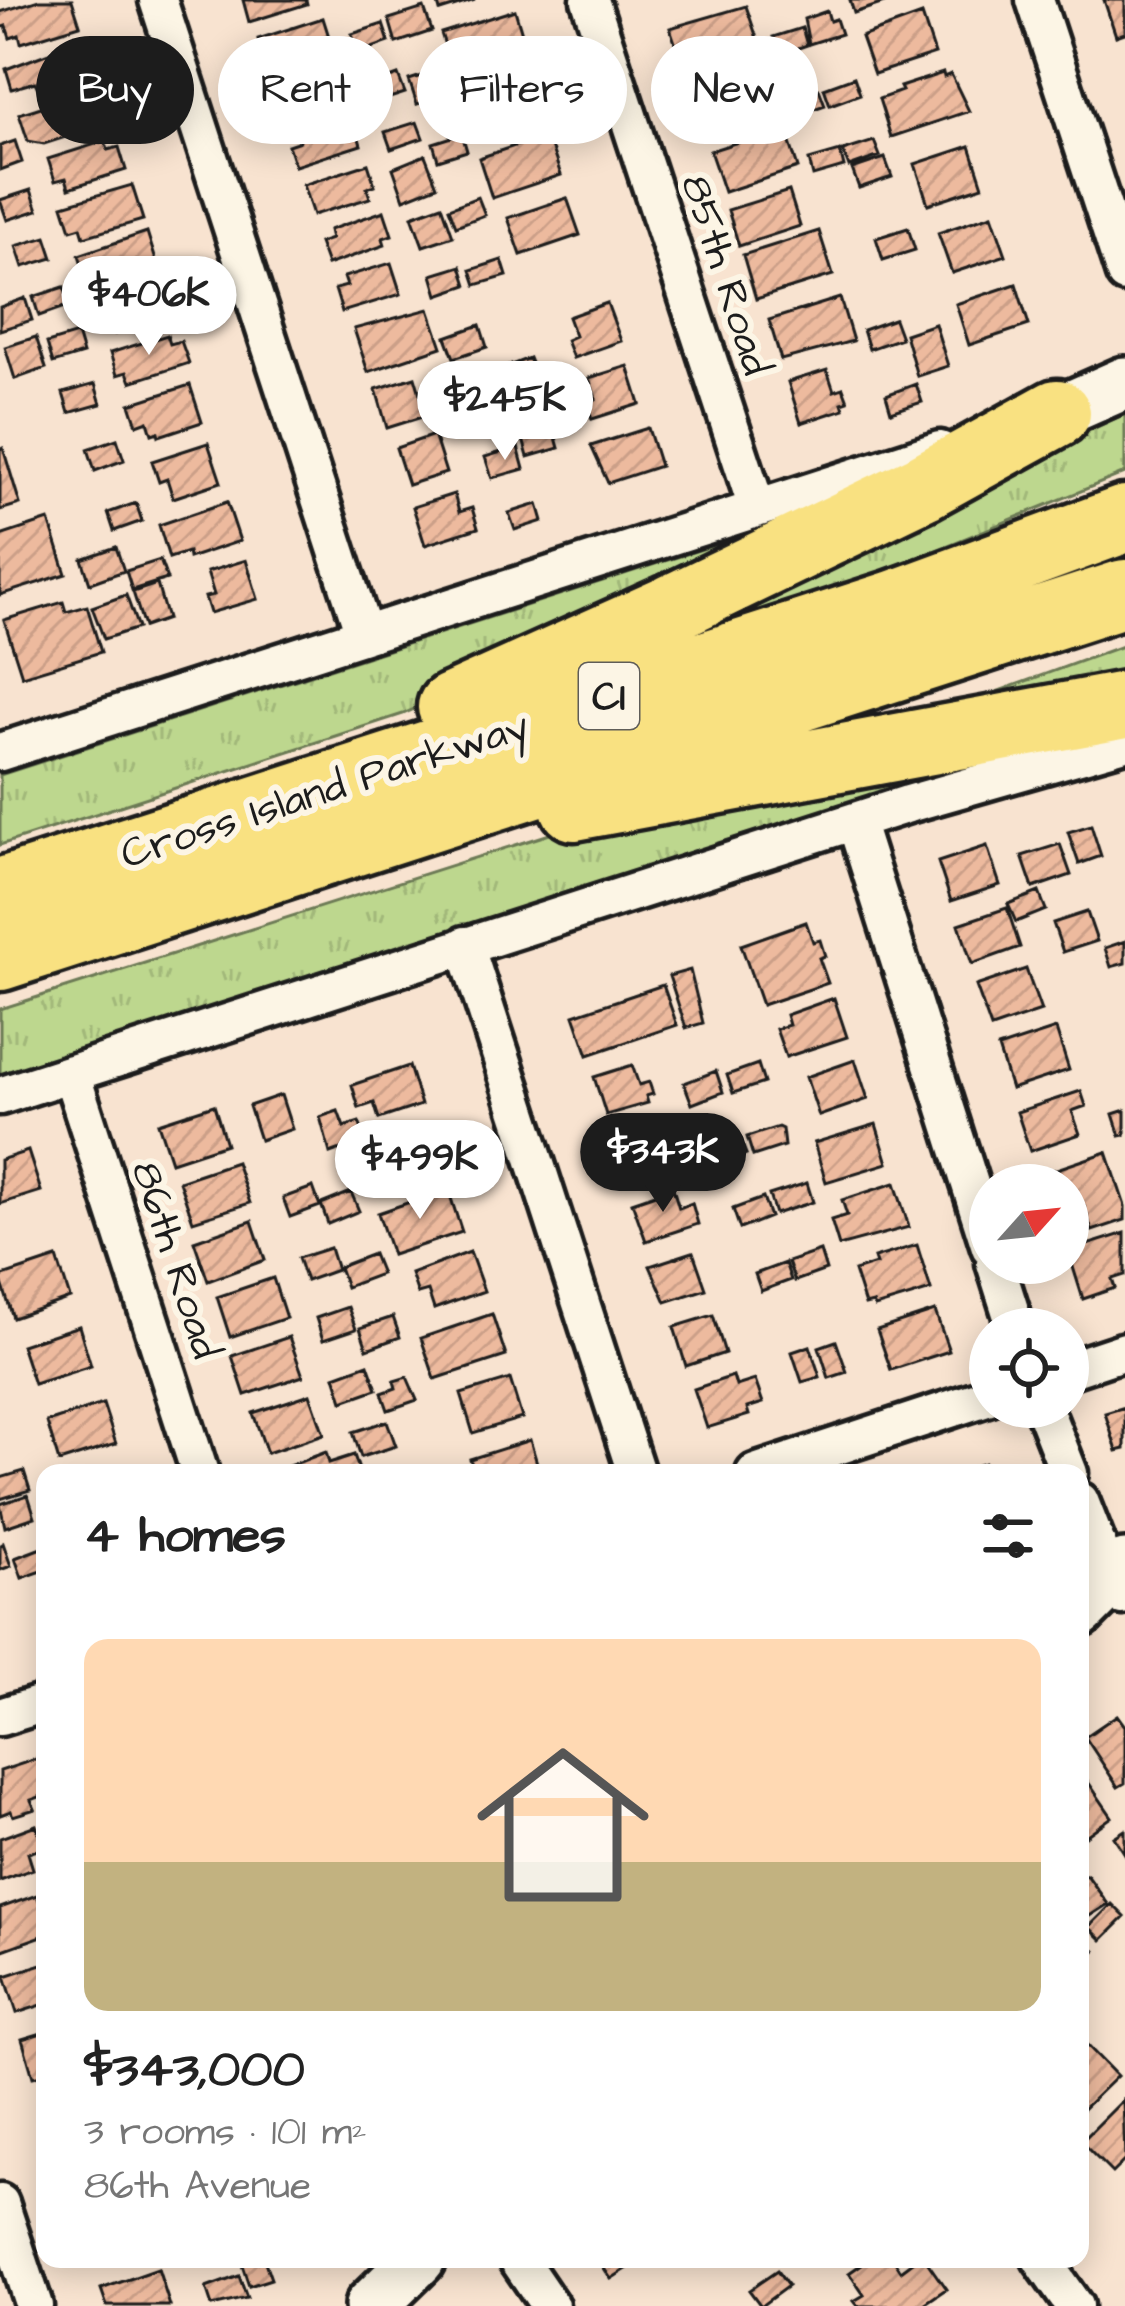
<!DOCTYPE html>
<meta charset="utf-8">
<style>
body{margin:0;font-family:"Architects Daughter",sans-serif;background:#f6f6f6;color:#222;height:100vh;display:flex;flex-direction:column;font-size:45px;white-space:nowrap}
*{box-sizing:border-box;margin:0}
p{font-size:39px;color:#767676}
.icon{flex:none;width:66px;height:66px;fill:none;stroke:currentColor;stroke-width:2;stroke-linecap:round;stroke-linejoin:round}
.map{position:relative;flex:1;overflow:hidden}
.drawer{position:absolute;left:36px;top:1464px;width:1053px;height:804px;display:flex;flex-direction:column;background:#fff;border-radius:24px;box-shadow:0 6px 30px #0003}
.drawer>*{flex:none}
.top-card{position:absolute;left:36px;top:36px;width:1053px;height:108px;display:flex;gap:24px}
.needle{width:78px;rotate:63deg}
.tools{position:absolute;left:969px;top:1164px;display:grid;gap:24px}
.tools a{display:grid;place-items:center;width:120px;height:120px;border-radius:50%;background:#fff;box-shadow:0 6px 30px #0003;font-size:60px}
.price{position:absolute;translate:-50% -102px;padding:0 27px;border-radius:42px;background:#fff;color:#222;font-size:39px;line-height:78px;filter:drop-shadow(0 3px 6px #0008)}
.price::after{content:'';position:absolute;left:50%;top:72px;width:36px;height:27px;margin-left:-18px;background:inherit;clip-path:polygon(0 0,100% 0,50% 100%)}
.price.current{background:#1c1c1c;color:#fff}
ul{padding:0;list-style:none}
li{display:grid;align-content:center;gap:24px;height:636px;padding:0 48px}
li span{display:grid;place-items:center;height:372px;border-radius:24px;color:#555}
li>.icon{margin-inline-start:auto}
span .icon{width:216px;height:216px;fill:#fffc;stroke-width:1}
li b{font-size:51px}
h2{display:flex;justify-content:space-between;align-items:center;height:144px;padding:0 48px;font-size:51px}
.pill{padding:0 42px;border-radius:54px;background:#fff;box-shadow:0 6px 30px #0003;font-size:42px;line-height:108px}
.pill.current{background:#1c1c1c;color:#fff}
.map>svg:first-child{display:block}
.grass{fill:url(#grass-tufts);stroke:#6c7a55;stroke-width:3}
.building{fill:url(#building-hatch);stroke:#1c1c1c;stroke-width:3}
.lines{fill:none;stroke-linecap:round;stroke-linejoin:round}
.street-casing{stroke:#1c1c1c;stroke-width:45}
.secondary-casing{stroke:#1c1c1c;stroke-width:60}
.highway-casing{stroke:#1c1c1c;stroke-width:75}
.street{stroke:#fcf5e5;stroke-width:36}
.secondary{stroke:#fcf5e5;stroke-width:51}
.highway{stroke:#f9e181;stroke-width:66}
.labels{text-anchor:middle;stroke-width:12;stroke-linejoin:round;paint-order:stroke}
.shield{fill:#fcf5e5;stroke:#5f5d58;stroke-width:3}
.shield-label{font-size:39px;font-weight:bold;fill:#1c1c1c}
.street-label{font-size:42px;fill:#1c1c1c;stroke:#fcf5e5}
</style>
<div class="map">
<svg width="1125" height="2306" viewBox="0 0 1125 2306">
<defs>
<pattern id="grass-tufts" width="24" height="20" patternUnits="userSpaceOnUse" patternTransform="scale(3)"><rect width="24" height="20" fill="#bdd78e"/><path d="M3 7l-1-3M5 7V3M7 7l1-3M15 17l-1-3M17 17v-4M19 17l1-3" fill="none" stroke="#a2b87a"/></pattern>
<pattern id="building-hatch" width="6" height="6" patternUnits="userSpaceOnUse" patternTransform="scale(3)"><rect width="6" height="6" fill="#edba9e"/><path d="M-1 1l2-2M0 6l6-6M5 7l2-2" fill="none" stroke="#cb9f88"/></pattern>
</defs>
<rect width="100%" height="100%" fill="#f8e3d0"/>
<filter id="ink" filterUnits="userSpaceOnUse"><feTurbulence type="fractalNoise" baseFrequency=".00833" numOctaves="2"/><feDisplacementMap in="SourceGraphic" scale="24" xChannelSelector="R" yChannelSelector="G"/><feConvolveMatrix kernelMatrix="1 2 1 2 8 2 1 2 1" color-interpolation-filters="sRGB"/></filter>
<g filter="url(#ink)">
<path class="grass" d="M1125,414V473L809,602L627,655L761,584Z
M777,525L781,543L403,714L0,845V775Z
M1125,645V693L826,754Z
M1013,744L1014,755L0,1077V1009L553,833Z"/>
<path class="building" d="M39,0H72L80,25L21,43L19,35L10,38L6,26L0,28V12Z
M243,0H306L307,4L249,22Z
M437,0H475L440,11Z
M850,0H893L854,13Z
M1104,0H1125V33L1116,36Z
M746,6L759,44L684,69L670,28Z
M424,8L432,31L396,43L389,19Z
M515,10L528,54L455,77L441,33Z
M827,11L830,21L836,19L841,34L809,44L804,19Z
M922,15L935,54L874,74L861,37Z
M323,18L330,40L320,43L323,51L264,70L258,39Z
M383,24L389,42L358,53L352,34Z
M802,28L807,45L779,55L773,37Z
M73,44L77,55L90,51L96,72L39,91L35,82L12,89L6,69Z
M764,66L777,106L703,131L689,91Z
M336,67L343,88L335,91L338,101L281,118L271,88Z
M443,69L451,93L417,104L409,80Z
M534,72L547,112L478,135L465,95Z
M943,73L944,77L951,74L969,111L891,137L879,99L902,91L900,87Z
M398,75L405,93L374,103L368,86Z
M854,77L860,94L830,105L824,88Z
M101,88L112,122L44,144L28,141L19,114Z
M819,89L825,105L794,116L788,99Z
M352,115L361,145L295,166L288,145L300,141L298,133Z
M417,122L423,138L391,149L385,132Z
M785,127L798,168L724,192L710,151Z
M462,134L467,151L438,160L433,143Z
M547,135L561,175L492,198L479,158Z
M15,141L22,162L0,170V146Z
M105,141L108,150L119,147L126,170L69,188L66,178L55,181L48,159Z
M874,141L880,156L849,167L843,151Z
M970,146L983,186L928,204L915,164Z
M840,151L844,167L813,176L809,160Z
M425,155L437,186L404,199L393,168Z
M885,158L892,177L859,188L852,169Z
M368,164L375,185L367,188L370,198L313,215L303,185Z
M132,185L143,220L84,237L81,227L71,230L63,205Z
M31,190L38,210L7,220L0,200Z
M789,191L800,226L739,246L728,210Z
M478,197L485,215L456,226L449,208Z
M567,198L580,235L521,255L508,218Z
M442,205L453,236L423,246L412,216Z
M384,211L392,235L383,238L385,245L327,265L319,243L331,239L329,230Z
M992,215L1006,255L952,273L938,233Z
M908,228L915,250L883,260L876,238Z
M819,231L833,275L756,299L743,255Z
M147,232L158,267L99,286L97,277L87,280L79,255Z
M46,237L53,258L23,267L16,246Z
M502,260L507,276L476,285L471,270Z
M391,263L401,294L342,312L335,289L347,286L344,277Z
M461,266L467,285L438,295L432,275Z
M162,281L173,315L115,334L111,324L103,327L95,302Z
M1016,284L1029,325L969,345L956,304Z
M64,287L70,305L39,316L33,297Z
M25,298L32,320L0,330V307Z
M840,298L853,341L781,360L769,320Z
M607,303L621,341L573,358L566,340L575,336L568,317Z
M429,309L442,347L368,372L354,329Z
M894,319L901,338L869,349L863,330Z
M935,324L948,366L917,376L905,334Z
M480,325L487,347L454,358L446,337Z
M77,334L83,354L53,363L47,343Z
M167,335L170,344L181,341L189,363L131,382L127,372L117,375L110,353Z
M36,337L46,368L15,379L5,347Z
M529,358L540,385L510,396L503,379L510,376L506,367Z
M628,366L640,404L592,419L587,403L596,399L589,378Z
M827,370L834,391L843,388L848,401L842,403L844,409L801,423L788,382Z
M415,377L421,397L435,392L441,411L387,428L376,389Z
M492,378L497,390L503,388L509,404L480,415L473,398L480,395L475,384Z
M95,384L101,404L69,413L63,393Z
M916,384L922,402L891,412L886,395Z
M190,385L202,422L159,436L158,432L152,434L148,421L137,425L130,404Z
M648,428L660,466L608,483L591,446Z
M554,430L559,448L528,457L523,439Z
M434,435L446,473L408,485L396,448Z
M117,439L124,460L95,471L88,449Z
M208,443L221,482L173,498L167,479L159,482L152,461Z
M518,447L524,469L492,478L485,457Z
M3,448L20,504L0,510V449Z
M454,494L459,512L472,508L478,528L425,545L413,507Z
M227,502L240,541L189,558L188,552L169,558L159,525Z
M136,503L142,521L114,531L108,513Z
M538,504L543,521L515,530L509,513Z
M49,520L66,574L0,595V536Z
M116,547L124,571L90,583L82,559Z
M160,560L167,579L132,590L126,571Z
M246,560L258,599L210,613L205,597L214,595L207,572Z
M157,584L167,619L144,627L133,592Z
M126,595L138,628L104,639L92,607Z
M63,602L66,612L87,606L101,652L22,676L4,620Z
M1091,825L1101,856L1079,864L1068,832Z
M1060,844L1071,875L1033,888L1022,856Z
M987,846L1000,885L951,901L938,862Z
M1039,892L1046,910L1016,922L1008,904Z
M1007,908L1020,947L972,964L959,924Z
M1087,912L1097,941L1063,952L1053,923Z
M806,922L813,942L820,940L825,956L819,958L828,983L762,1005L741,945Z
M1125,941V963L1111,967L1105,948Z
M1026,969L1041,1011L991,1028L976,986Z
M690,970L703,1023L686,1028L669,976Z
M663,985L677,1025L588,1055L574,1015Z
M834,998L847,1037L786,1057L776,1029L789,1025L786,1015Z
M1056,1029L1069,1070L1011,1089L998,1048Z
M855,1060L868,1099L819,1116L806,1077Z
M758,1064L764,1083L733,1093L727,1075Z
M632,1065L639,1085L649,1082L653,1094L646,1096L648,1103L606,1115L594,1077Z
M409,1066L421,1105L379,1119L374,1103L359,1108L352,1085Z
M716,1071L723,1092L692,1104L684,1083Z
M1081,1091L1086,1106L1072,1111L1080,1134L1030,1151L1017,1112Z
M281,1095L292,1129L260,1140L249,1106Z
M214,1105L226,1144L171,1162L158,1123Z
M1125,1110V1135L1120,1136L1113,1114Z
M338,1111L344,1127L359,1122L366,1140L330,1153L320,1117Z
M876,1124L888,1163L826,1182L814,1143Z
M653,1126L660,1147L669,1144L673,1157L666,1160L667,1164L625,1178L613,1139Z
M778,1127L782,1129L784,1146L753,1156L747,1137Z
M429,1130L442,1167L393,1184L386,1165L396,1162L390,1144Z
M738,1134L746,1154L714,1165L707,1145Z
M28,1151L41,1191L0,1204V1160Z
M1107,1152L1125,1206V1220L1092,1231L1084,1206L1068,1211V1185H1046L1042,1174Z
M236,1162L250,1203L193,1221L179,1181Z
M807,1183L813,1202L775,1214L769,1195Z
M895,1183L909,1227L839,1246L831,1220L847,1215L842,1200Z
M313,1187L320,1206L290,1217L283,1198Z
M673,1188L679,1208L692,1203L698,1224L646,1241L632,1202Z
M448,1189L462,1232L392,1255L378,1213Z
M351,1192L359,1211L328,1224L321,1204Z
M763,1198L770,1217L740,1229L733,1209Z
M252,1221L265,1260L208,1281L194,1241Z
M1125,1233V1275L1112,1279L1115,1288L1083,1299L1068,1251Z
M917,1245L931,1290L875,1307L873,1303L865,1305L854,1271L876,1264L874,1258Z
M330,1248L337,1270L306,1281L298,1258Z
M820,1251L826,1270L795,1281L788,1262Z
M470,1252L484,1291L434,1309L428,1291L418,1294L411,1274Z
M693,1252L706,1289L666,1302L650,1266Z
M373,1254L381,1274L346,1287L339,1267Z
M57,1258L70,1298L13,1318L0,1277Z
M785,1263L791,1280L761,1291L755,1274Z
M273,1278L286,1318L230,1337L217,1297Z
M348,1307L356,1329L323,1340L316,1318Z
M935,1311L949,1351L891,1370L877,1330Z
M492,1314L506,1356L435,1379L421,1338Z
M713,1315L725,1353L686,1366L674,1327Z
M393,1317L400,1337L367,1349L360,1328Z
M79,1326L91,1366L34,1384L21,1345Z
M289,1337L303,1376L245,1395L232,1356Z
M836,1341L847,1372L829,1378L819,1347Z
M810,1346L820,1377L802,1382L792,1352Z
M368,1364L377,1389L343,1401L335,1376Z
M733,1376L736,1386L755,1380L763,1403L747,1408L749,1415L707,1428L694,1389Z
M407,1377L417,1400L388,1410L382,1393L396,1388L394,1381Z
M510,1379L522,1418L473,1433L461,1394Z
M310,1394L324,1434L267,1453L253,1413Z
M103,1404L116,1444L59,1462L47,1422Z
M1125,1407V1449L1117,1451L1105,1413Z
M387,1421L396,1446L361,1457L353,1432Z
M530,1440L540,1473H475L470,1459Z
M326,1452L329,1463L354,1455L360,1473H270Z
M984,1463L988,1473H954Z
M24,1471L30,1490L0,1499V1478Z
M28,1495L35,1517L5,1527L0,1504Z
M3,1543L11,1566L0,1570V1545Z
M44,1547L45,1570L22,1578L15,1558Z
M1117,1715L1125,1726V1783L1118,1787L1085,1737Z
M45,1756V1795L31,1800L35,1809L13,1816L11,1811L0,1815V1771Z
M1080,1770L1112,1817L1080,1840Z
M36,1825L44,1848L28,1853L33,1869L0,1881V1838Z
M1125,1830V1854L1114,1837Z
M1087,1875L1108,1904L1088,1917L1080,1905V1879Z
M37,1895L45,1918V1935L0,1951V1908Z
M1112,1904L1125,1917L1102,1940L1089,1927Z
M1081,1937L1095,1951L1080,1965V1938Z
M45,1963V2004L17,2013L5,1976Z
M45,2032V2074L33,2077L22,2039Z
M1087,2045L1117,2076L1081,2111L1080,2051Z
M1123,2100L1125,2160L1112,2173L1081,2142Z
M240,2259H264L271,2279L249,2286Z
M598,2259H622L628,2268L611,2279Z
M869,2259H893L901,2271L917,2259H925L946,2289L921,2306H858L854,2301L864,2295L849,2273Z
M158,2269L170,2306H107L101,2289Z
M777,2271L788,2286L761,2306L749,2290Z
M239,2276L247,2298L212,2306L206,2288Z"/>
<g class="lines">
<g class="street-casing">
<path id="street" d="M158,0L364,634
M590,0L757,508
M1035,0L1125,274
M0,752L940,450
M855,821L990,1247
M465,945L636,1473
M71,1073L200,1473
M0,1096L908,804L1125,742
M995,1263L1016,1329
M1068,1370L1125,1351
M1043,1407L1069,1473
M755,1473L990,1396
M1080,1501L1111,1580L1122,1596
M0,1717L45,1703
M0,2203L34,2306
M518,2259L550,2306
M1041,2259L1074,2306"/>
</g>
<g class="secondary-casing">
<path id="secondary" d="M1057,413L1125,383
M1080,1611L1125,1566
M371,2306L419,2259"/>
</g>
<g class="highway-casing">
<path id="highway" d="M451,707L672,608L923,487L1057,413
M574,807L1125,705
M0,892L894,604L1125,519
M0,957L1125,593"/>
</g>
<use href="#street" class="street"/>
<use href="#secondary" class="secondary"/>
<use href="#highway" class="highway"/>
</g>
</g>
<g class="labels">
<rect class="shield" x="579" y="663" width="60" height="66" rx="9"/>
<g class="shield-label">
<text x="609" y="710">CI</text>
</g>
<g class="street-label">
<text transform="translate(728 274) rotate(72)" y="15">85th Road</text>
<text transform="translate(324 788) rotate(-18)" y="15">Cross Island Parkway</text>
<text transform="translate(178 1259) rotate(72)" y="15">86th Road</text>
</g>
</g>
</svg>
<div class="tools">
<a><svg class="needle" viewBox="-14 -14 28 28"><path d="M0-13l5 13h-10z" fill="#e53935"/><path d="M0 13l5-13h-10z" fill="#767676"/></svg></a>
<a><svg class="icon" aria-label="locate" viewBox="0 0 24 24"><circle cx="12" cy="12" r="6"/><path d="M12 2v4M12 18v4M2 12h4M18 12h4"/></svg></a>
</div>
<b class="price" style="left:149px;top:358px">$406K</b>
<b class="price" style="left:505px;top:463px">$245K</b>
<b class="price current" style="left:663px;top:1215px">$343K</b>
<b class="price" style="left:420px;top:1222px">$499K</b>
<div class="top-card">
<a class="pill current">Buy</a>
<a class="pill">Rent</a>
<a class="pill">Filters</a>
<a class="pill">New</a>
</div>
<section class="drawer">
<h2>4 homes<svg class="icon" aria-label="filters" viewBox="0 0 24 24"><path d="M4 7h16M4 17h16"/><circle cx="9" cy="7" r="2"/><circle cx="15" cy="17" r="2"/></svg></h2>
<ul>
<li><span style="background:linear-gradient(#ffd9b3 60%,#c2b280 0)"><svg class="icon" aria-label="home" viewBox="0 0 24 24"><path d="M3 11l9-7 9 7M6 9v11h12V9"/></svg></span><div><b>$343,000</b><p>3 rooms · 101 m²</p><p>86th Avenue</p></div></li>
</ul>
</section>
</div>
